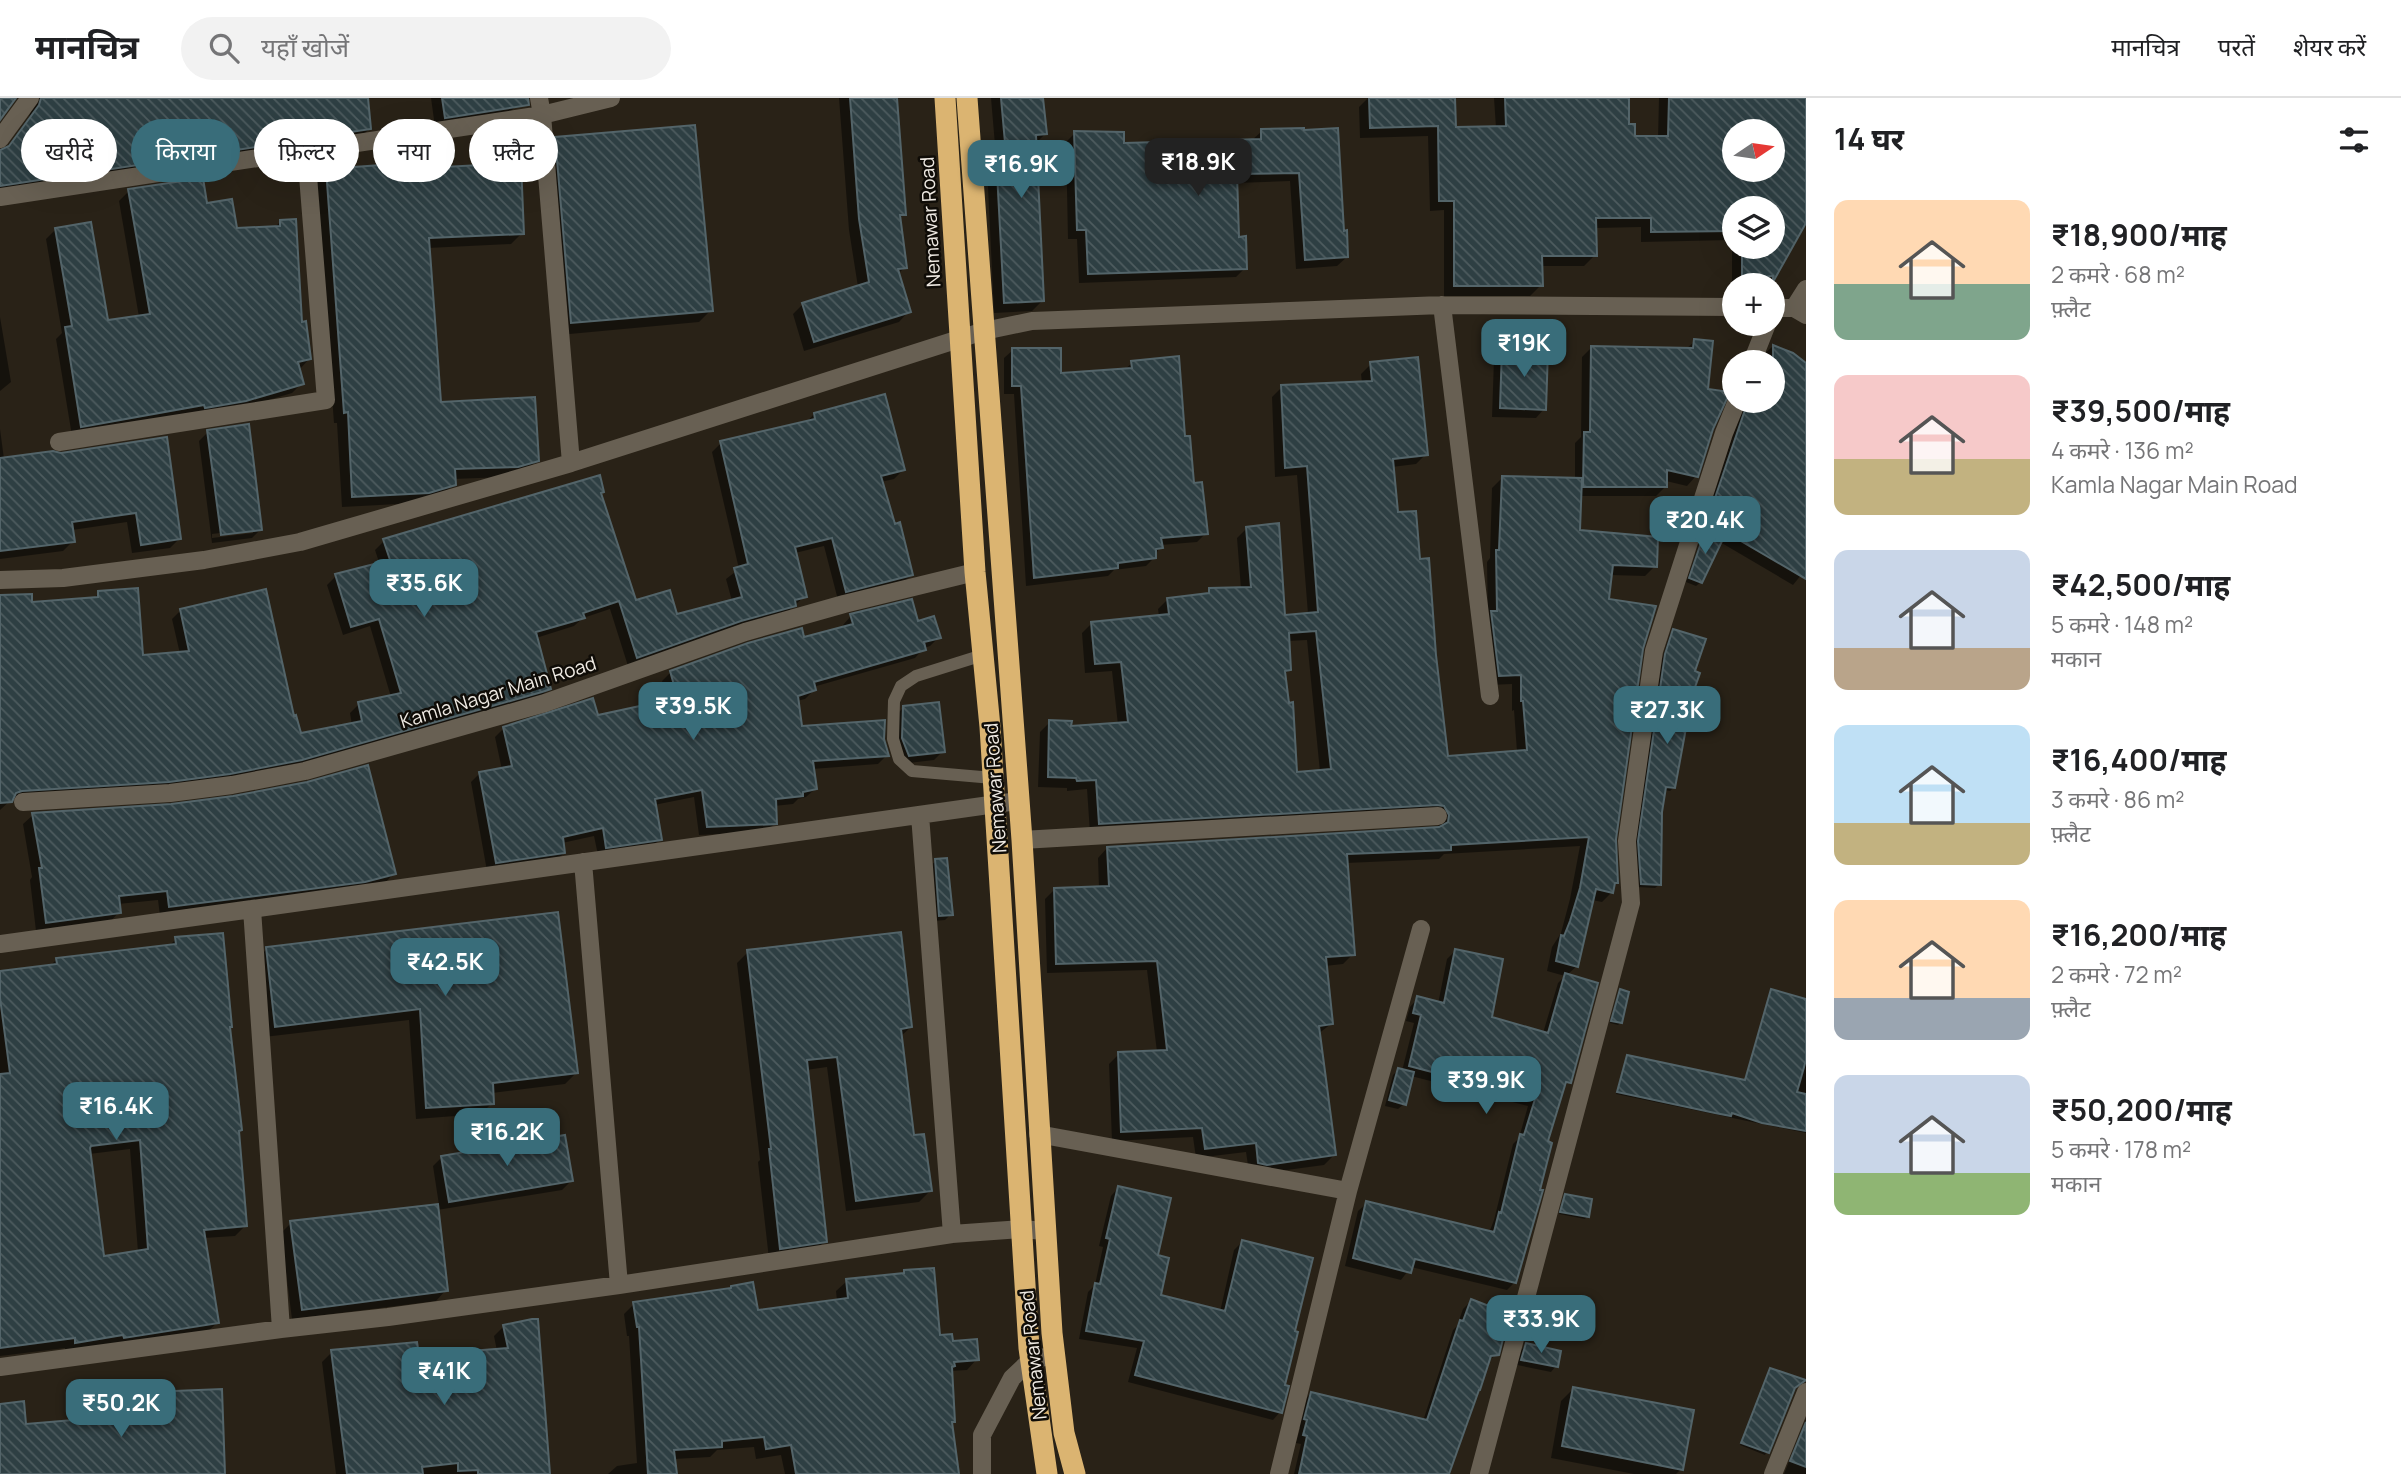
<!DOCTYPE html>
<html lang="hi">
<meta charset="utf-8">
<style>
body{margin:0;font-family:Manrope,"Noto Sans Devanagari",sans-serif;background:#f2f2f2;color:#202124;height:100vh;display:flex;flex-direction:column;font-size:26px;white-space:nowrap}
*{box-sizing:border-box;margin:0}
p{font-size:23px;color:#757577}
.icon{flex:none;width:38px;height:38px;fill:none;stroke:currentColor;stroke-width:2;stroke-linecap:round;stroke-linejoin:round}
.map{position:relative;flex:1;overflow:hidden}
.details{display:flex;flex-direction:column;background:#fff;width:595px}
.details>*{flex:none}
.hud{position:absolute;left:21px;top:21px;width:665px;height:63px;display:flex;gap:14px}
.needle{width:46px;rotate:77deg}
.tools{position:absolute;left:1722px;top:21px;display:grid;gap:14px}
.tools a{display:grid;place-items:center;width:63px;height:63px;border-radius:50%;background:#fff;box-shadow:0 7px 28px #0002;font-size:35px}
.price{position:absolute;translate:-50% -60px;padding:0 16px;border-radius:14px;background:#396d7a;color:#fff;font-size:23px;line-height:46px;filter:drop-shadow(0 2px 4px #0008)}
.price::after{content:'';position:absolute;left:50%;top:42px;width:21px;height:16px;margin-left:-10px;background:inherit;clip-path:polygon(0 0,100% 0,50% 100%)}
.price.current{background:#222;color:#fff}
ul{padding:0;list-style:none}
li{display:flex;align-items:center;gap:21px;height:175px;padding:0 28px}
li span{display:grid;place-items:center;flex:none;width:196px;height:140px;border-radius:14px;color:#555}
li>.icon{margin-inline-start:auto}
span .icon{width:84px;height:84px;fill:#fffc;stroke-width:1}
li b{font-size:30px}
h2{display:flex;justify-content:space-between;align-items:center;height:84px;padding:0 28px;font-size:30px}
.chip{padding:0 24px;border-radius:32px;background:#fff;box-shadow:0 7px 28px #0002;font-size:24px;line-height:63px}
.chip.current{background:#396d7a;color:#fff}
header{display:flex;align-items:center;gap:42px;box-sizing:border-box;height:98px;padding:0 35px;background:#fff;border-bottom:2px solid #e0e0e0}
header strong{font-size:33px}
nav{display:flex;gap:38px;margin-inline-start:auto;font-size:24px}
.search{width:490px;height:63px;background:#f2f2f2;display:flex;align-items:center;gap:18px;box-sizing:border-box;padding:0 24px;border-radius:38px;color:#757577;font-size:26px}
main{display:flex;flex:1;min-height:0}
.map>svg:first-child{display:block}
.shadow{fill:#0007;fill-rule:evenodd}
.building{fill:url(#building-back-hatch);stroke:#536469;stroke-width:2;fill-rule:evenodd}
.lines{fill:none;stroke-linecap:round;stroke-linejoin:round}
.lane{stroke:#686053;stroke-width:12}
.street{stroke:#686053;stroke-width:18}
.highway{stroke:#dbb471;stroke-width:21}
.labels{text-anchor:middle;stroke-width:5;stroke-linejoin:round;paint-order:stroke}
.street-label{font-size:19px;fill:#efeae3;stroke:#0f0c07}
</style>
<header>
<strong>मानचित्र</strong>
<div class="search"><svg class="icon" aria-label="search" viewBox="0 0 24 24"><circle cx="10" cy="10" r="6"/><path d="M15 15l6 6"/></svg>यहाँ खोजें</div>
<nav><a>मानचित्र</a><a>परतें</a><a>शेयर करें</a></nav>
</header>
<main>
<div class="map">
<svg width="1806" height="1376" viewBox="0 0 1806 1376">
<defs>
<pattern id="building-back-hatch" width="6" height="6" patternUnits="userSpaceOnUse" patternTransform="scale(1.75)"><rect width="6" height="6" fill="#2e3f43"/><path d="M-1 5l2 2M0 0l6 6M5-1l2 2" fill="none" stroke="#4d5b5e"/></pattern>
</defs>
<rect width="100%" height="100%" fill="#292217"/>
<path class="shadow" d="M22,0H279L287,43L276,54L0,96V54L6,51L29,19L31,12Z
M302,0H366L369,31L359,41L309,44Z
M431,0H516V8L506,18L435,29Z
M839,0H895L904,116L898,122L905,169L898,176L909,213L899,224L804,253L793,216L803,206L858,189L849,132Z
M991,0H1042L1045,36L1035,46L1043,202L1032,213L994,215L987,68L996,59Z
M1368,0H1453L1454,31L1496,30L1494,0H1627V27L1634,40H1658L1659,0H1806V122L1775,177L1764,187H1734L1732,192V142L1641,144V129L1595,130V157L1584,168H1541V187L1530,198H1444V112L1430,113L1428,38L1360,40L1359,9ZM1734,33H1773V72H1734ZM1734,110H1773V149H1734Z
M1262,33L1303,34L1343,134L1347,159L1337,168L1296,171L1290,83L1236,85L1238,141L1245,170L1236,179L1079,185L1077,141H1068L1066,44L1075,35L1122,47L1251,43Z
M556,41L711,212L699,224L559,237L544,53Z
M422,71L522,135L511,146L428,150L439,305L537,362L526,373L505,379L453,381L454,386L442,397L417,405L342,409L337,325H334L316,83L327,72Z
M129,93L206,107L235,131L274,130L281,123L300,226L309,261L300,271L302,285L292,295L235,312L72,338L56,241L62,235L46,141L56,131L106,224L139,219L119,103Z
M0,219L11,284L0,293Z
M1695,243L1707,292L1712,330L1696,378L1687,388L1666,383V388L1656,398H1580L1579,434L1655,468L1645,478L1610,477L1607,503L1641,551L1614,741L1617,784L1612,794L1602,804L1592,802L1577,868L1567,877L1569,984L1562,991L1545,1045L1515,1184L1507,1192L1411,1169L1401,1182L1345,1168L1358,1113L1367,1105L1489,1135L1494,1122L1513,1046L1519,1040L1528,1008L1411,978L1404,1006L1398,1011L1385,1008L1393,977L1398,972L1402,973L1414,925L1406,923L1410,909L1418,900L1438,906L1447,861L1455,853L1490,920L1543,935L1558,885L1565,878L1547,873L1552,849L1561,835L1570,801L1580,748L1444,756L1439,761L1346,765L1353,856L1343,866L1325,868L1331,926L1318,936L1334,1057L1324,1067L1256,1076L1249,1074L1246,1054L1196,1060L1193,1039L1112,1043L1109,966L1119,956L1157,954L1147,872L1047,875L1045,801L1055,791L1099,790L1098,760L1107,750L1439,731L1438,721L1090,735L1087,691L1067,693V690L1038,689L1040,634L1050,624L1070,630L1118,627L1112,573L1085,575L1082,535L1092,525L1159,518L1158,511L1168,501L1204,498L1210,492L1241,491L1237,440L1247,430L1283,519L1308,516L1297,377L1275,379L1272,299L1282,289L1362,285L1361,276L1371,266L1426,356L1416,366L1392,369L1397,416L1419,462L1434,558L1447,660L1517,654L1514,612L1512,613V586L1489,587L1487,464L1490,460L1492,390L1502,380L1575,382V345L1581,339L1582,259L1592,249L1686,251ZM1307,542L1320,674L1295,676L1284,577L1290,571L1288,543Z
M1772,249L1792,257L1806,266V471L1793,487L1720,444L1701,484L1696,488L1686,484L1702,439L1706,435L1715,440L1729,417L1708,409L1740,317L1743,303H1773V264H1760L1763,257Z
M1013,252L1059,277L1124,272L1132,265L1183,340L1206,435L1197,444L1161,447L1154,460L1146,468L1114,472L1108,478L1026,488L1014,296H1004V260Z
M1503,252L1544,311L1536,320L1492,319L1494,261Z
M814,316L903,372L894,381L881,384L911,477L902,486L838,502L824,448L795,455L805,498L785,516L628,568L610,511L583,520L574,528L536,540L549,590L540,599L292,670L159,692L12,701L0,712V499L31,506L92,502L99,495L142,559L180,556L172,521L181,512L292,620L300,637L352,627L350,615L359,606L391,599L370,528L343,537L327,487L336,478L380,467L375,452L384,443L599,396L634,505L676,518L732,503L726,481L739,471L712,354L721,345L806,325Z
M0,331L4,361L53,355L179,441L170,450L132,455L127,424L72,432L73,443L63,453L0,461Z
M208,334L261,431L252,440L212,445L199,343ZM253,431V435L212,440V436Z
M851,518L917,525L939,539L930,548L924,550L915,560L813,589L814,592L805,601L797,603L800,630L883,641L887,657L878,666L812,671L815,691L806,699L798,701L793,706L774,708L775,725L766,734L699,737L694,699L654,707L660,741L651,750L598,757L594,738L562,745L564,755L555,764L487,773L471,684L480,675L502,672L495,639L504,630L640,615L669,609L662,583L671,574L844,531L843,527Z
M1674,533L1679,630L1673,690L1670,693L1664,692L1661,714L1659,787L1655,790L1638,789L1635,748L1662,561L1670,536Z
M903,610L943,653L934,662L900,666L894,619Z
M33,717L394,775L385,785L160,818L158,802L118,806L119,814L110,824L36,833L30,782L32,779L23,726Z
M936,763L951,816L945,822L934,823L930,768Z
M556,816L576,975L565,986L492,995V1005L481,1016L416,1021L409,922L264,939L255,862L267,851Z
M176,841L229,930L240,1032L238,1034L245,1128L235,1138L204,1140L217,1225L206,1235L65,1254V1250L0,1258V876L49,869L57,861L168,849ZM130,1051L138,1154L102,1160L89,1056Z
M748,854L911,929L900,939L913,1039L930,1093L919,1104L846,1113L827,969L806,972L825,1143L814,1154L769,1161L758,1064L760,1062L737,865Z
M1620,893L1621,924L1618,927L1610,925Z
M1772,893L1806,904V1035L1616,996L1627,959L1744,983Z
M442,1059L571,1083L562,1092L437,1112L446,1192L436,1203L292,1221L281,1135L291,1125L439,1107L433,1068Z
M1118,1090L1156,1159L1159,1198L1220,1214L1234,1152L1242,1144L1293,1235L1280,1314L1273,1322L1128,1284L1137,1250L1079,1241L1088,1194L1095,1187L1103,1149L1099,1148L1111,1098Z
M1566,1098L1587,1118L1585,1121L1559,1116Z
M904,1174L939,1239L977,1261L967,1272L950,1273V1326L957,1376H785L781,1357L756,1361L754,1349L717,1352L710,1359L674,1361L675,1376H608L617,1368L637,1365L629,1238H627L624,1216L634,1206L756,1214L837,1203L836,1193L847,1183L901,1178Z
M1471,1203L1498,1234L1497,1256L1487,1264L1448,1376H1294L1301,1346L1296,1345L1300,1330L1297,1329L1304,1303L1311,1295L1423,1323L1453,1232L1457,1228L1463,1211Z
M504,1228L549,1376H336L322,1264L332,1254L417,1259L497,1253L494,1238Z
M1526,1247L1556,1268L1551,1274L1517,1267L1520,1253Z
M1770,1272L1794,1289L1765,1357L1740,1347Z
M1573,1291L1681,1371L1676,1376H1634L1551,1360L1561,1303Z
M151,1296L223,1376H0V1308L25,1328L117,1320L121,1316L141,1314L140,1306Z
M1806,1321V1376H1784Z"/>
<path class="building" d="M0,0H16L0,22Z
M41,0H368L371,31L337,36V32L288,39L289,44L0,88V52L9,48L39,7Z
M442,0H528L529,7L445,20Z
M850,0H897L906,117H900L907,170L898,171L911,214L814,244L802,205L869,184L859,121Z
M1001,0H1043L1047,36L1036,37L1044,203L1004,205L996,56H1006Z
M1369,0H1455L1456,29L1506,28L1505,0H1629V26H1635V38H1668L1669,0H1806V125L1773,184V178L1742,182V149H1773V110H1734V133L1651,134V120H1596L1597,158H1542L1543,188H1454V103H1439L1438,28L1370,30ZM1734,33H1773V72H1734Z
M695,27L713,213L571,225L555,39Z
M1304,30V32L1338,30L1344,133L1347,132L1348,159L1305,162L1299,75L1237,76L1239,139L1246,138L1247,171L1088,176L1086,132H1077L1074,33L1124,34V45L1261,41V31Z
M423,64L424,70L521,65L524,136L429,140L441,304L535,299L539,363L518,369L455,371L456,387L429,395L352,399L348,314L344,315L326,71Z
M203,80L207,105L232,101L237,130L280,128V122L296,121L302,224L306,223L311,261L298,264L304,286L246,303L205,310L204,307L81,329L65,229L72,228L55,130L91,124L108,222L150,216L128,91Z
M1694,241L1713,243L1708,291L1730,294L1713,331L1698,379L1667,372V389H1583L1584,334H1590L1591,248L1693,250Z
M1773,247L1793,255L1806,265V481L1722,432L1736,408L1715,400L1748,303H1773Z
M1012,250H1061V275L1132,270L1131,263L1179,258L1185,338H1190L1194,385L1202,384L1208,436L1161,440L1163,450L1156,451V460L1118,465V470L1034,480L1021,288H1012Z
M1502,250L1548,252L1546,312L1500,310Z
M1418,259L1428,357L1393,361L1398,414L1416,413L1420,461L1429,460L1436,557L1448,658L1527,652L1523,603H1521V577L1499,578L1491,513H1497L1496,452H1499L1502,378L1582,380L1580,432L1658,439L1657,469L1613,467L1609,501L1656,508L1643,551L1616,741L1618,785H1615L1613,795L1596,791L1578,869L1556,863L1561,837L1564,838L1570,823L1580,790L1589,739L1451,747V752L1347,756L1355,857L1326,859L1333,926L1319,928L1336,1057L1267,1067L1258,1065L1256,1045L1205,1051L1202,1030L1121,1034L1118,954L1167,952L1157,863L1056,866L1054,790L1109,788L1107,749L1439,729L1448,724L1449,717L1444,708L1437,707L1099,726L1096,682L1077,683L1076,680L1048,679L1049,622L1072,623L1071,628L1128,624L1121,564L1095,566L1091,524L1169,516L1167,500L1209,495V490L1251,489L1246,429L1279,425L1285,517L1318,514L1307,368L1285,370L1281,287L1372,283L1370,264ZM1316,533L1331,671L1297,674L1293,604L1289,605L1285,573L1291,572L1289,535Z
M885,296L905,372L881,378L895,426L900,424L913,477L846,494L832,440L795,449L807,499L795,502L796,508L741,523L637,560L619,503L583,515L585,520L536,534L551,591L542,594L302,662L230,676L169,684L22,693L16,695L12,704L0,705V497L32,496V504L98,499V493L138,490L143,557L189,553L180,511L266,491L294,618L296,617L301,635L362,623L358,604L401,595L379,521L351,529L335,476L390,462L383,441L600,377L604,394L601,395L636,502L670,492L677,516L742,499L734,470L748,466L720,343L815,321L814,315Z
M249,326L262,432L221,437L207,332Z
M167,339L181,441L141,447L136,415L72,424L75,444L0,453V360L53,353L61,355Z
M1705,433L1723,441L1702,485L1689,480Z
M912,501L918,523L934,518L941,540L924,544L926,552L814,584L816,592L798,598L802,628L885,622L884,641L889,658L813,663L817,691L803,694V698L776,701L777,726L707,729L702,692L655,701L662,742L606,750L603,730L563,739L565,755L496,765L479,674L512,668L503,629L593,600L598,617L640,608L641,613L679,605L670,573L748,545L802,530L804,539L853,526L850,516Z
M1673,531L1706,541L1695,573L1700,575L1681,629L1686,630L1675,690L1666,689L1662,714L1661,787L1641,786L1638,743L1665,556Z
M939,604L945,654L909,658L902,640L903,608Z
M368,667L396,776L365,784L169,809L167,793L119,798L121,815L46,825L39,770H42L32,715L171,706L233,698L307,684Z
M947,760L953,817L939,818L935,761Z
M558,814L578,975L493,985L494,1006L426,1010L420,911L275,929L266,849Z
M901,834L912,929L901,931L914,1037L924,1036L932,1093L856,1103L837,959L807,962L827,1144L780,1151L769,1051H771L747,852Z
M223,835L232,929H230L242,1032L239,1033L247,1128L204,1132L219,1225L124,1240L123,1237L75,1245V1240L0,1250V976L10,975L0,900V873L57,866L56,860L176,846L175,839ZM140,1042L148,1151L104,1158L90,1050L91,1048Z
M1455,851L1503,861L1492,919L1548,935L1565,875L1598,885L1571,985L1566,984L1548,1043L1552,1045L1540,1092H1543L1516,1185L1415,1161L1411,1175L1353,1160L1366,1103L1494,1134L1499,1114L1501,1115L1520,1036L1524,1037L1535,1001L1409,968L1421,917L1413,915L1417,898L1444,905Z
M1620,891L1629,894L1622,925L1611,923Z
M1771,891L1806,901V962L1797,994L1806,996V1033L1762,1025L1732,1015L1731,1018L1715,1015L1617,994L1627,957L1745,982Z
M1398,970L1414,974L1406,1007L1389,1002Z
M565,1037L573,1083L449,1104L441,1058Z
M1118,1088L1171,1100L1158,1157L1169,1160L1161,1197L1225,1213L1242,1142L1313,1160L1295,1233L1298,1234L1285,1287L1289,1288L1282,1315L1135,1277L1144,1243L1086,1233L1095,1185L1100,1186L1110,1141L1106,1140Z
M1565,1096L1592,1101L1589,1119L1560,1114Z
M438,1106L448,1193L302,1212L290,1123Z
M934,1170L940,1237L952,1236L953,1243L977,1241L979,1262L954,1264L955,1268L952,1269L955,1324H952L959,1376H796L791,1347L766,1351L764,1339L722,1343V1349L674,1352L677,1376H648L639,1229H637L633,1204L731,1190V1188L753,1184L758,1212L848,1200L846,1181L904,1175V1172Z
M1471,1201L1507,1215L1500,1235V1240L1503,1241L1499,1257L1491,1258L1480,1292H1479L1449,1376H1299L1307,1338L1303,1337L1307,1322L1304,1321L1311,1294L1427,1322L1460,1222L1463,1223Z
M532,1221H538L550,1376H478V1372L458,1373V1365L422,1369L423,1376H347L331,1252L417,1244L419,1257L508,1250L503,1227Z
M1526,1245L1561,1253L1558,1269L1521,1262Z
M1770,1270L1806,1282L1795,1290L1769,1355L1741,1345Z
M1573,1289L1694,1312L1683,1372L1562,1348Z
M222,1291L225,1376H0V1306L24,1303L26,1326L121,1318V1314L150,1311V1294Z
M1806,1324V1369L1790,1363Z"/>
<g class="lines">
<path class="lane" d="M983,557L916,578L901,588L894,603L893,641L899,661L912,673L993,680"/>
<path class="street" d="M539,0L542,17L611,0
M0,41L30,0
M0,99L542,17L571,365
M1442,207L1490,598
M1773,210H1794L1806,217
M1794,210L1806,191
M1752,264L1767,226
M59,344L326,302L306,53
M0,482L63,480L204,462L300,444L571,365L984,233L1032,223L1442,207L1734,209
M23,704L170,695L232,687L305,673L545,605L745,534L844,506L975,474
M920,717L952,1136
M1022,742L1438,718
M583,764L619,1187
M252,811L1018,703
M0,846L252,811L281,1231L0,1269
M1038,1036L1348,1093
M281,1231L388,1219L619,1187L952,1136L1021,1131L1045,1133
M982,1376V1337L1012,1280L1031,1262L1055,1257
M1279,1376L1348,1093L1421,831
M1479,1376L1631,805L1627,743L1654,553L1724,335L1737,303
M1773,1376L1806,1294"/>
<path class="highway" d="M945,0L975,474L990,629L1029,1250L1047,1376
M967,0L1022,742L1052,1235L1064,1335L1075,1376"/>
</g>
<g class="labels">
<g class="street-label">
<text transform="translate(930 124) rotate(-93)" y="7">Nemawar Road</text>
<text transform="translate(498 594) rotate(-17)" y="7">Kamla Nagar Main Road</text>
<text transform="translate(995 690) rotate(-94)" y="7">Nemawar Road</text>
<text transform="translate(1033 1257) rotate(-96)" y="7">Nemawar Road</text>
</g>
</g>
</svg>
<div class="tools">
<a><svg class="needle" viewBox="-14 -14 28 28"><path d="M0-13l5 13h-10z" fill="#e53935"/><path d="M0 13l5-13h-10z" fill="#757577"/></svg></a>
<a><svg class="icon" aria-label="layers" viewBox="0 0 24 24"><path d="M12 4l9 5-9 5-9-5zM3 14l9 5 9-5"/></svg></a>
<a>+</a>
<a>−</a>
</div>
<b class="price current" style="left:1198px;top:100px">₹18.9K</b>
<b class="price" style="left:1021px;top:102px">₹16.9K</b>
<b class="price" style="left:1524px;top:281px">₹19K</b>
<b class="price" style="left:1705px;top:458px">₹20.4K</b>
<b class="price" style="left:424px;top:521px">₹35.6K</b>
<b class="price" style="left:693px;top:644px">₹39.5K</b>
<b class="price" style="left:1667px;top:648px">₹27.3K</b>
<b class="price" style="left:445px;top:900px">₹42.5K</b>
<b class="price" style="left:1486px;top:1018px">₹39.9K</b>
<b class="price" style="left:116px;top:1044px">₹16.4K</b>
<b class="price" style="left:507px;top:1070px">₹16.2K</b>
<b class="price" style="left:1541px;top:1257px">₹33.9K</b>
<b class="price" style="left:444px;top:1309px">₹41K</b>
<b class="price" style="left:121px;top:1341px">₹50.2K</b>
<div class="hud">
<a class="chip">खरीदें</a>
<a class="chip current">किराया</a>
<a class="chip">फ़िल्टर</a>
<a class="chip">नया</a>
<a class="chip">फ़्लैट</a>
</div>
</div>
<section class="details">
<h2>14 घर<svg class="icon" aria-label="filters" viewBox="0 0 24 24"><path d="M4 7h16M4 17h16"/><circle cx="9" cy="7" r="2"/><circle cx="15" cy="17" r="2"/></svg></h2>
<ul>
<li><span style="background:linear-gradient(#ffd9b3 60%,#7fa58c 0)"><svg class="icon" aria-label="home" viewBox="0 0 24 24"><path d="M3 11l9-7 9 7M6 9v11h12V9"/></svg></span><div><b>₹18,900/माह</b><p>2 कमरे · 68 m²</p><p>फ़्लैट</p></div></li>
<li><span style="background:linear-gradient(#f6c9c9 60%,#c2b280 0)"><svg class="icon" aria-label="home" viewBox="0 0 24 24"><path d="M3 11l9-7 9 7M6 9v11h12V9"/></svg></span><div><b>₹39,500/माह</b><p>4 कमरे · 136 m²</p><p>Kamla Nagar Main Road</p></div></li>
<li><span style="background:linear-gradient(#c9d6e8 70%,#b9a48a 0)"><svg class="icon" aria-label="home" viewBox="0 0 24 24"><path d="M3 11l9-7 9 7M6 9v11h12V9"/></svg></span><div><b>₹42,500/माह</b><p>5 कमरे · 148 m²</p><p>मकान</p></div></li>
<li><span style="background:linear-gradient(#bfe0f5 70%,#c2b280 0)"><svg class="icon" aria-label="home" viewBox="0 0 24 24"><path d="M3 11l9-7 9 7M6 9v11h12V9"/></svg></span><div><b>₹16,400/माह</b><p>3 कमरे · 86 m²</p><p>फ़्लैट</p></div></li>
<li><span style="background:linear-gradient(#ffd9b3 70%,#9aa5b1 0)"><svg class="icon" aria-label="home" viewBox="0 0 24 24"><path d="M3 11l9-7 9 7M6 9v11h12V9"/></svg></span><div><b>₹16,200/माह</b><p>2 कमरे · 72 m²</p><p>फ़्लैट</p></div></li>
<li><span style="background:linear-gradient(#c9d6e8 70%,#8fb573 0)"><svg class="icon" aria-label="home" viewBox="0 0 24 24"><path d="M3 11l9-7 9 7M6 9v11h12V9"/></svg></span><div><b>₹50,200/माह</b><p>5 कमरे · 178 m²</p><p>मकान</p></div></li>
</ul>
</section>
</main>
